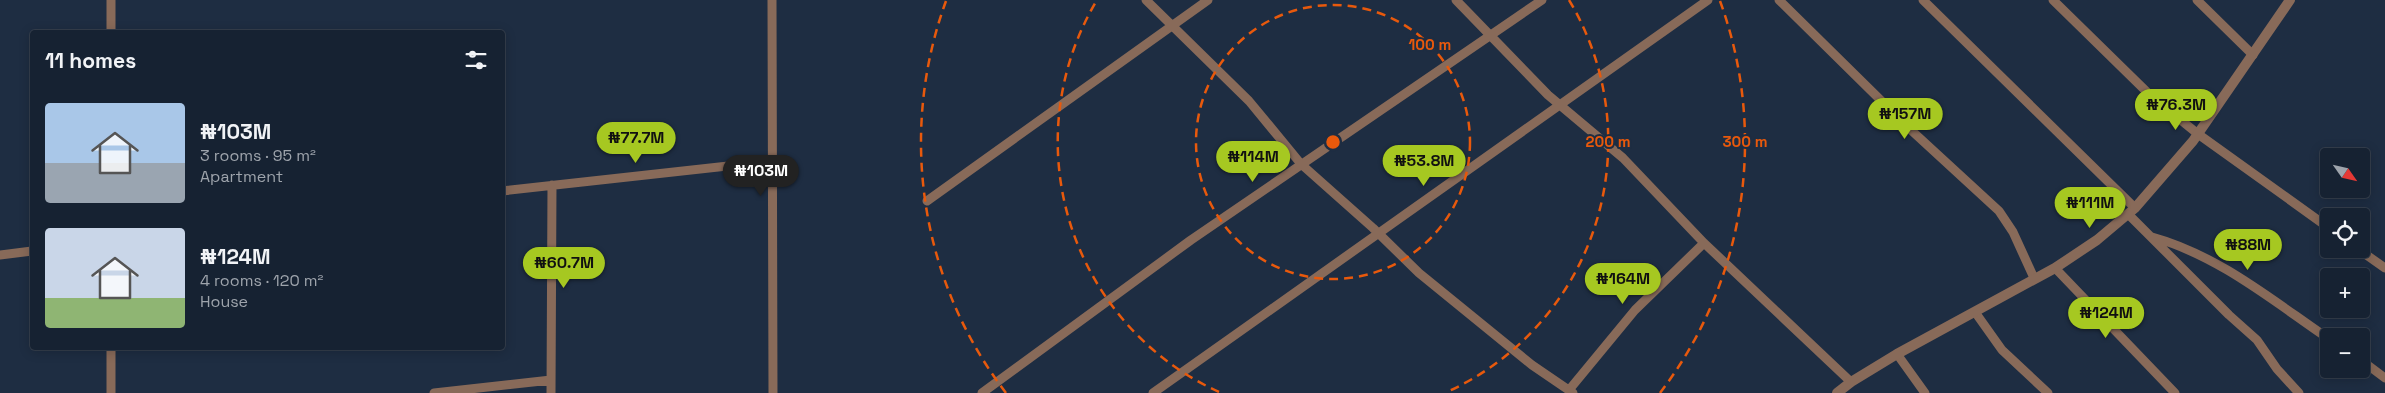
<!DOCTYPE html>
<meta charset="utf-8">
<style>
body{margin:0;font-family:"Space Grotesk",sans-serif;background:#232f3e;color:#f1f3f6;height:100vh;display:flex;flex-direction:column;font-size:19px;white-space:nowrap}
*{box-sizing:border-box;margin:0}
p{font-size:16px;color:#9ea4ac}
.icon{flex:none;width:28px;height:28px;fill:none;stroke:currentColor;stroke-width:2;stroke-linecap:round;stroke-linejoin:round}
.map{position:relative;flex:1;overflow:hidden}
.drawer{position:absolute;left:30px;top:30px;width:475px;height:320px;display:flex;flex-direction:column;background:#162232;border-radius:5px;box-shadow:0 2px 12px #0003,0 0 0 1px #353f4d}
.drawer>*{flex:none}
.needle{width:32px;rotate:124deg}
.buttons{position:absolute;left:2320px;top:148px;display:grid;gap:10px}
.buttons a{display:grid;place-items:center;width:50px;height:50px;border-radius:5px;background:#162232;box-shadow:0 2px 12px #0003,0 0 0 1px #353f4d;font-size:25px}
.price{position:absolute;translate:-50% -42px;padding:0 11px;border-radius:18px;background:#a6c821;color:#111;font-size:16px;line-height:32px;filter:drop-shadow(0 1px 2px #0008)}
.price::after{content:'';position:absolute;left:50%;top:30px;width:15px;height:11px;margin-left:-8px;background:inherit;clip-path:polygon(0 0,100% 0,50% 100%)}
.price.selected{background:#222;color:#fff}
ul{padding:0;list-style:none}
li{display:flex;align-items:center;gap:15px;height:125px;padding:0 15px}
li span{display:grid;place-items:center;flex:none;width:140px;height:100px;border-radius:5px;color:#555}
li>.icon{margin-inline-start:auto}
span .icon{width:60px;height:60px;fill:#fffc;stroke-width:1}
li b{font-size:21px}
h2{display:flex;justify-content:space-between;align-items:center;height:60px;padding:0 15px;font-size:21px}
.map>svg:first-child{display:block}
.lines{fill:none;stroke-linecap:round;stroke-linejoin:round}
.minor{stroke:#886a59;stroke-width:9}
.tertiary{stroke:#886a59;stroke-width:10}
.ring{fill:none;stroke:#e8590c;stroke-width:2.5;stroke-dasharray:9 6}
.centre{fill:#e8590c;stroke:#1e2d42;stroke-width:2.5}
.ring-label{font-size:15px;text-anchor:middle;font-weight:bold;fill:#e8590c;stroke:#1e2d42;stroke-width:4;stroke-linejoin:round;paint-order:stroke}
</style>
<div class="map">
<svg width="2385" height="393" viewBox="0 0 2385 393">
<rect width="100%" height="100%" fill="#1e2d42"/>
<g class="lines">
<path class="minor" d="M772,0L773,393
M1146,0L1249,101L1301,164L1373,228L1419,273L1532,365L1573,393
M1456,0L1548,95L1623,158L1704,243L1851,382
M1779,0L1912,131L1999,211L2013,232L2034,278
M1923,0L2135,208
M2053,0L2150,95L2198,134L2329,228
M2197,0L2253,55
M111,32V0
M502,191L773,161
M927,201L1208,0
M2128,214L2229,315L2257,340L2277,369L2299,393
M2152,237C2218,255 2273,301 2329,339
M2358,249L2385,268
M0,255L32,251
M2055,268L2175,393
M1975,312L2002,350L2048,393
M1897,354L1925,393
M2361,360L2385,378
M1569,390L1635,310L1704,243
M111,393V348
M434,393L551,380
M551,393L552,185
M982,393L1191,240L1542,0
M1153,393L1708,0"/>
<path class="tertiary" d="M1837,393L1851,382L1897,354L2055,268L2097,240L2135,208L2193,141L2290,0"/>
</g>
<g class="ring">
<circle cx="1333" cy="142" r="137"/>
<path d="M1219 392A275 275 0 0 1 1097 0M1569 0A275 275 0 0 1 1447 392"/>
<path d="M1006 393A412 412 0 0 1 946 1M1720 1A412 412 0 0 1 1660 393"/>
</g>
<circle cx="1333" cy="142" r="8" class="centre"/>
<g class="ring-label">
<text x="1430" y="50">100 m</text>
<text x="1608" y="147">200 m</text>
<text x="1745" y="147">300 m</text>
</g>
</svg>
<div class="buttons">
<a><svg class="needle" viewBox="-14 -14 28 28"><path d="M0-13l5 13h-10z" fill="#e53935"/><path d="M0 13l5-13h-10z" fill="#9ea4ac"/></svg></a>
<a><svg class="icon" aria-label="locate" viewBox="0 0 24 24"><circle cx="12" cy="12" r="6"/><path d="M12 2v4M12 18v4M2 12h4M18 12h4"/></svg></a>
<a>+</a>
<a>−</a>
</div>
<b class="price" style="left:2176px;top:131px">₦76.3M</b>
<b class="price" style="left:1905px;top:140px">₦157M</b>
<b class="price" style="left:636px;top:164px">₦77.7M</b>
<b class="price" style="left:1253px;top:183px">₦114M</b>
<b class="price" style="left:1424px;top:187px">₦53.8M</b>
<b class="price selected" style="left:761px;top:197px">₦103M</b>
<b class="price" style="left:2090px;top:229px">₦111M</b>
<b class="price" style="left:2248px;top:271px">₦88M</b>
<b class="price" style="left:564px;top:289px">₦60.7M</b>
<b class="price" style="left:1623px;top:305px">₦164M</b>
<b class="price" style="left:2106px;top:339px">₦124M</b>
<section class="drawer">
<h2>11 homes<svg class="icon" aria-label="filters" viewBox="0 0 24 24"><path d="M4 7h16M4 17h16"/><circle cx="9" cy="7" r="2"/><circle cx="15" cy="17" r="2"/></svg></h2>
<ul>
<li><span style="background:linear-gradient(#a9c7e8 60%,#9aa5b1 0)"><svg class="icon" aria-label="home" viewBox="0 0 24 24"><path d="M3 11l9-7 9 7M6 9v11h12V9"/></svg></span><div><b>₦103M</b><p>3 rooms · 95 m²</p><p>Apartment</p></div></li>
<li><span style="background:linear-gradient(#c9d6e8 70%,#8fb573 0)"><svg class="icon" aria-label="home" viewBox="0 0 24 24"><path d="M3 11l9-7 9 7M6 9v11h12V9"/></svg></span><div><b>₦124M</b><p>4 rooms · 120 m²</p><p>House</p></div></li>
</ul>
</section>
</div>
